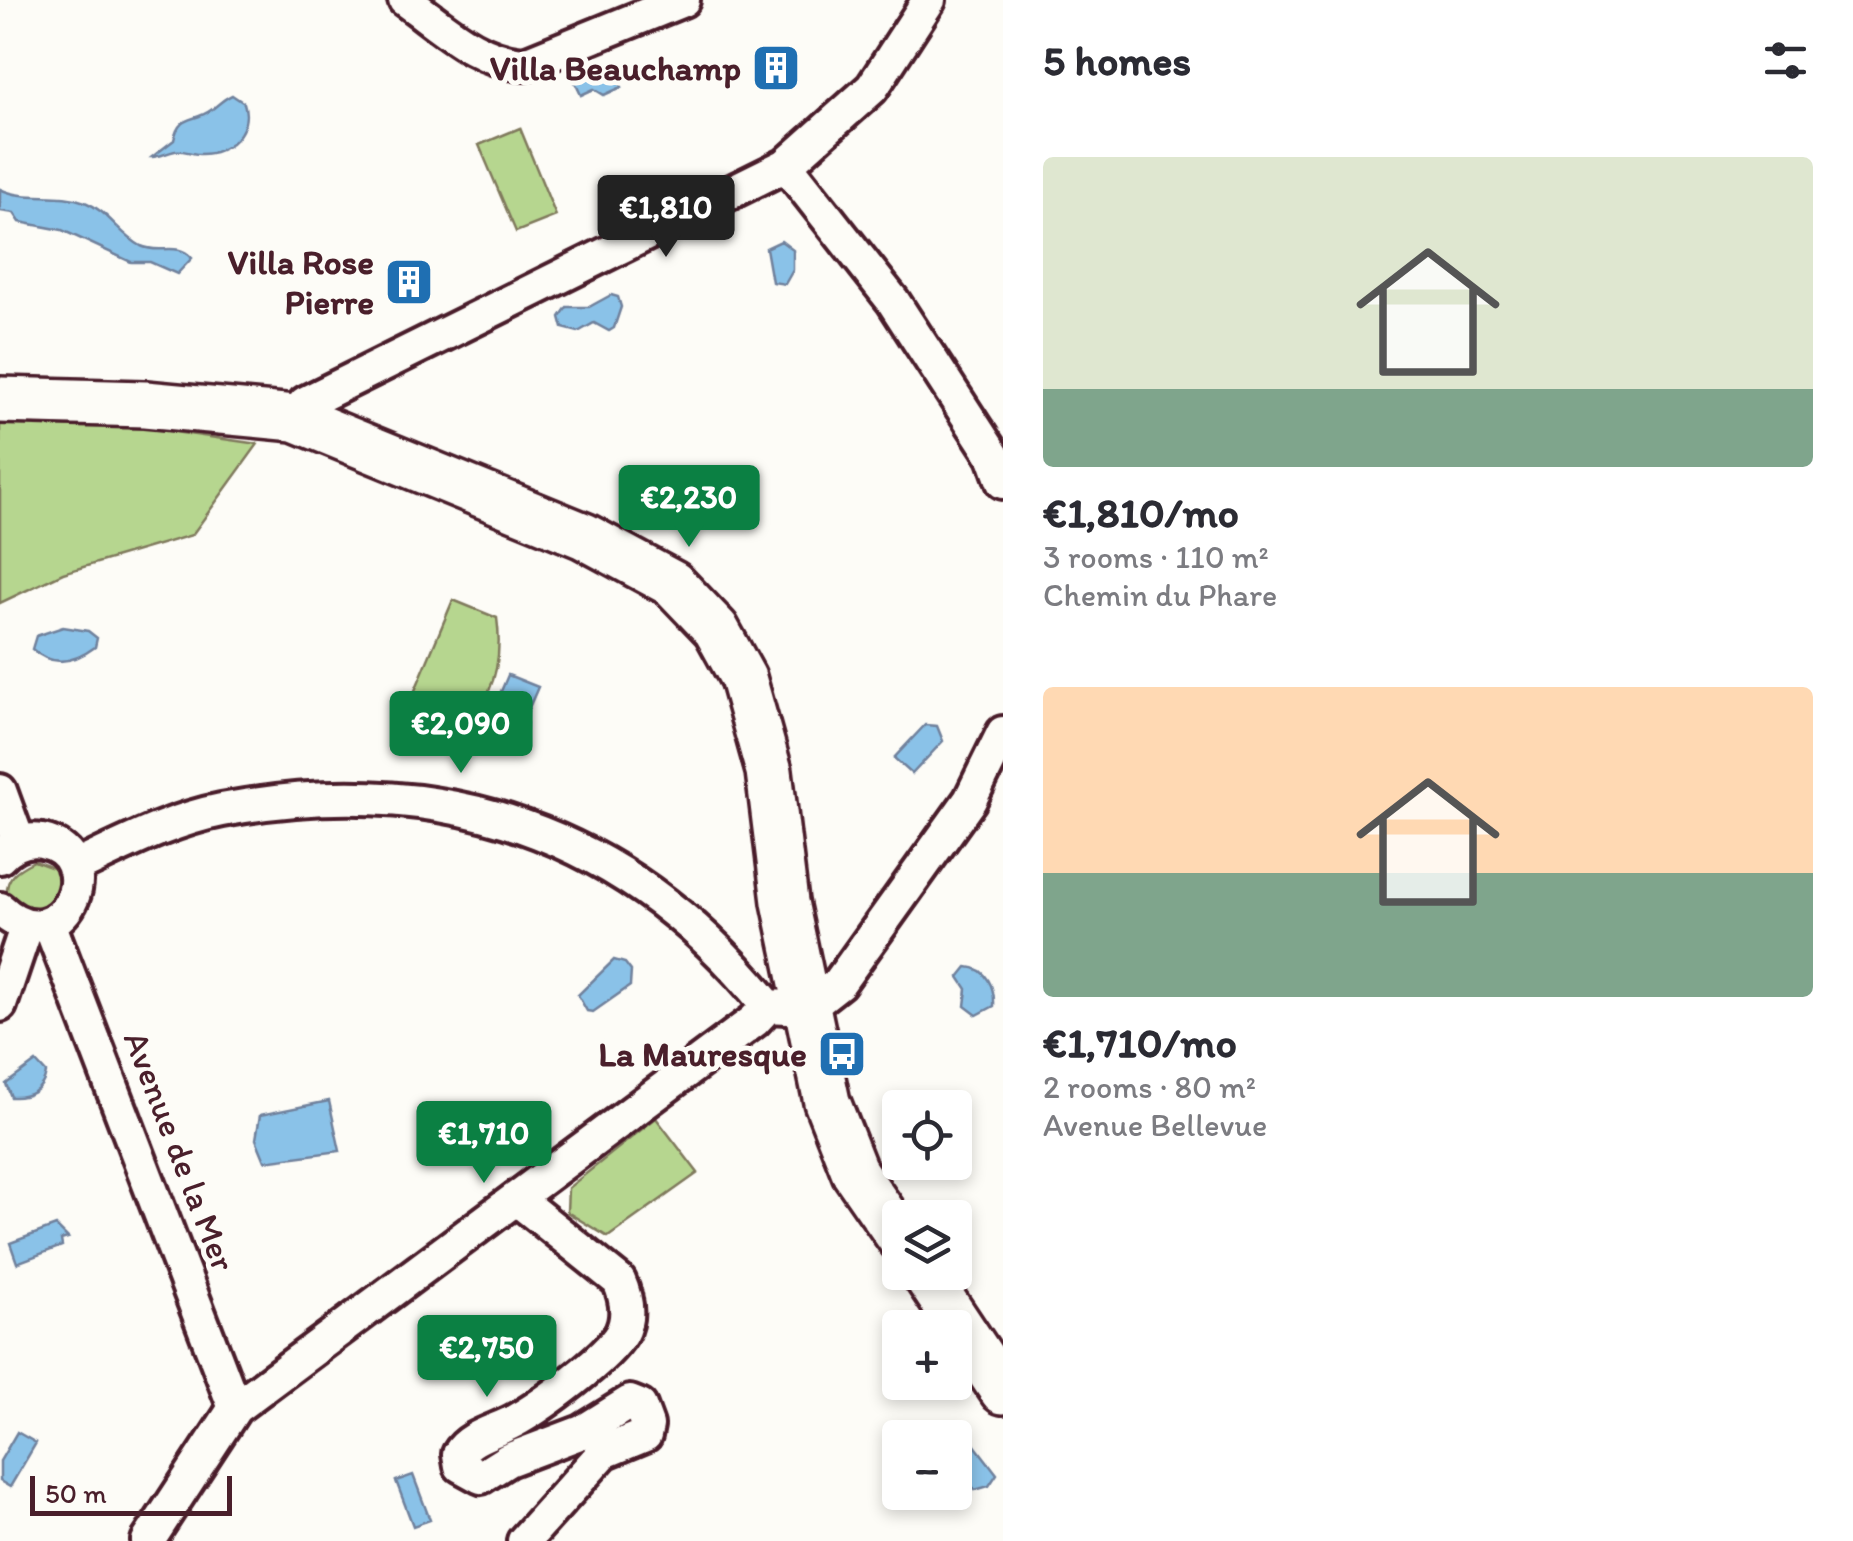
<!DOCTYPE html>
<meta charset="utf-8">
<style>
body{margin:0;font-family:Itim,sans-serif;background:#f2f2f3;color:#2b2b33;height:100vh;display:flex;flex-direction:column;font-size:38px;white-space:nowrap}
*{box-sizing:border-box;margin:0}
p{font-size:32px;color:#7c7c81}
.icon{flex:none;width:55px;height:55px;fill:none;stroke:currentColor;stroke-width:2;stroke-linecap:round;stroke-linejoin:round}
.map{position:relative;flex:1;overflow:hidden}
.side{display:flex;flex-direction:column;background:#fff;width:850px}
.side>*{flex:none}
.fabs{position:absolute;left:882px;top:1090px;display:grid;gap:20px}
.fabs a{display:grid;place-items:center;width:90px;height:90px;border-radius:10px;background:#fff;box-shadow:0 5px 15px #0003;font-size:50px}
.scale{position:absolute;left:30px;bottom:25px;width:202px;box-sizing:border-box;padding-left:10px;border:5px solid #4a1f2b;border-top:0;font-size:28px;line-height:35px;white-space:nowrap;color:#4a1f2b;-webkit-text-stroke:8px #fdfcf7;paint-order:stroke}
.price{position:absolute;translate:-50% -85px;padding:0 22px;border-radius:10px;background:#0b8043;color:#fff;font-size:32px;line-height:65px;filter:drop-shadow(0 2px 5px #0008)}
.price::after{content:'';position:absolute;left:50%;top:60px;width:30px;height:22px;margin-left:-15px;background:inherit;clip-path:polygon(0 0,100% 0,50% 100%)}
.price.active{background:#222;color:#fff}
ul{padding:0;list-style:none}
li{display:grid;align-content:center;gap:20px;height:530px;padding:0 40px}
li span{display:grid;place-items:center;height:310px;border-radius:10px;color:#555}
li>.icon{margin-inline-start:auto}
span .icon{width:180px;height:180px;fill:#fffc;stroke-width:1}
li b{font-size:42px}
h2{display:flex;justify-content:space-between;align-items:center;height:120px;padding:0 40px;font-size:42px}
main{display:flex;flex:1;min-height:0}
.map>svg:first-child{display:block}
.green{fill:#b6d68f;stroke:#807a5d;stroke-width:2.5}
.water{fill:#8ac2e8;stroke:#70819c;stroke-width:2.5}
.lines{fill:none;stroke-linecap:round;stroke-linejoin:round}
.street-casing{stroke:#4a1f2b;stroke-width:40}
.secondary-casing{stroke:#4a1f2b;stroke-width:52}
.street{stroke:#fdfcf7;stroke-width:32}
.secondary{stroke:#fdfcf7;stroke-width:45}
.labels{text-anchor:middle;stroke-width:10;stroke-linejoin:round;paint-order:stroke}
.poi-label{font-size:35px;font-weight:bold;fill:#4a1f2b;stroke:#fdfcf7;text-anchor:end}
.street-label{font-size:35px;fill:#4a1f2b;stroke:#fdfcf7}
</style>
<main>
<div class="map">
<svg width="1003" height="1541" viewBox="0 0 1003 1541">
<rect width="100%" height="100%" fill="#fdfcf7"/>
<filter id="ink" filterUnits="userSpaceOnUse"><feTurbulence type="fractalNoise" baseFrequency=".01" numOctaves="2"/><feDisplacementMap in="SourceGraphic" scale="20" xChannelSelector="R" yChannelSelector="G"/><feConvolveMatrix kernelMatrix="1 2 1 2 8 2 1 2 1" color-interpolation-filters="sRGB"/></filter>
<g filter="url(#ink)">
<path class="green" d="M520,128L556,216L516,232L479,145Z
M0,418L84,419L258,444L192,535L63,573L0,603Z
M453,600L497,618C505,676 485,712 443,750L398,731Z
M34,861L56,869L61,884L55,898L33,911L7,896C5,876 18,869 34,861Z
M656,1118L698,1173L608,1237L567,1212L568,1188Z"/>
<path class="water" d="M610,65L622,87L604,95L594,89L581,95L575,82Z
M232,95L244,103C253,131 228,155 199,154C190,154 183,149 175,151C166,153 160,157 152,157L174,140C179,114 193,123 211,110C218,105 223,99 232,95Z
M0,189C27,202 57,191 85,202C108,211 120,235 141,246C160,255 177,241 192,258L177,274L150,262H131L62,230L20,222L14,213L0,211Z
M781,241L793,250V270L785,284L772,282L766,248Z
M611,295L618,297L621,307L614,328L609,331L594,323L578,332L563,328L560,317L567,307H589Z
M63,627L88,631L97,638L95,647C75,662 53,668 32,649L36,636Z
M508,675L538,687L528,710L524,750L494,748L497,721L508,719L493,710Z
M925,725L937,726L943,741L912,774L894,758Z
M614,960L625,963L631,971L630,986L593,1012L587,1011L578,995Z
M967,967C987,968 995,988 994,1006L977,1015L965,1006L967,989L959,977Z
M36,1062L46,1073C43,1091 28,1098 11,1097L6,1084Z
M329,1101L340,1151L265,1161L256,1139L260,1115Z
M56,1226L68,1238L61,1240L62,1246L17,1263L10,1243Z
M964,1431L997,1474L989,1486L975,1490L955,1464V1438Z
M17,1432L36,1443L10,1487L0,1481V1461Z
M413,1475L430,1520L413,1526L396,1481Z"/>
<g class="lines">
<g class="street-casing">
<path id="street" d="M405,0C443,27 477,61 525,64L683,0
M786,165L893,301L994,457L1003,482
M295,418L305,403L786,165L872,88L929,0
M0,791L19,843
M0,857C11,845 25,838 42,841C112,855 62,967 0,909
M74,868C121,846 170,820 222,810C442,769 627,831 768,1006L807,1008L839,983L970,800L1003,733
M49,923L235,1408
M0,1005L27,925
M518,1200L619,1281C626,1297 630,1317 621,1334C607,1358 543,1405 518,1419C499,1431 470,1435 459,1454L461,1466L481,1477L508,1460L582,1432L630,1402L640,1406L647,1425L645,1435L604,1452L524,1541
M148,1541L235,1408L754,1021L768,1006"/>
</g>
<g class="secondary-casing">
<path id="secondary" d="M0,400L145,404L295,418L584,536L673,584L716,629L743,678L769,771L785,902L827,1102L855,1173L900,1238
M924,1272L1003,1391"/>
</g>
<use href="#street" class="street"/>
<use href="#secondary" class="secondary"/>
</g>
</g>
<defs>
<g id="building-square" transform="scale(2.5)"><rect x="-9" y="-9" width="18" height="18" rx="4" fill="#1f6fb2" stroke="#fdfcf7"/><path d="M-4-6H4V6H1V3H-1V6H-4ZM-2.5-4.3h1.7v1.8h-1.7ZM.8-4.3h1.7v1.8H.8ZM-2.5-1h1.7V.8h-1.7ZM.8-1h1.7V.8H.8Z" fill="#fff"/></g>
<g id="bus-square" transform="scale(2.5)"><rect x="-9" y="-9" width="18" height="18" rx="4" fill="#1f6fb2" stroke="#fdfcf7"/><path d="M-5-6H5V4H4V6H2V4H-2V6H-4V4H-5ZM-3.5-4V0h7V-4ZM-3.5 1.2v1.5H-2V1.2ZM2 1.2v1.5H3.5V1.2Z" fill="#fff"/></g>
</defs>
<g fill-rule="evenodd">
<use href="#building-square" x="776" y="68"/>
<use href="#building-square" x="409" y="282"/>
<use href="#bus-square" x="842" y="1054"/>
</g>
<g class="labels">
<g class="poi-label">
<text x="741" y="80">Villa Beauchamp</text>
<text x="374" y="274">Villa Rose<tspan x="374" dy="40">Pierre</tspan></text>
<text x="807" y="1066">La Mauresque</text>
</g>
<g class="street-label">
<text transform="translate(180 1151) rotate(69)" y="12">Avenue de la Mer</text>
</g>
</g>
</svg>
<div class="fabs">
<a><svg class="icon" aria-label="locate" viewBox="0 0 24 24"><circle cx="12" cy="12" r="6"/><path d="M12 2v4M12 18v4M2 12h4M18 12h4"/></svg></a>
<a><svg class="icon" aria-label="layers" viewBox="0 0 24 24"><path d="M12 4l9 5-9 5-9-5zM3 14l9 5 9-5"/></svg></a>
<a>+</a>
<a>−</a>
</div>
<div class="scale">50 m</div>
<b class="price active" style="left:666px;top:260px">€1,810</b>
<b class="price" style="left:689px;top:550px">€2,230</b>
<b class="price" style="left:461px;top:776px">€2,090</b>
<b class="price" style="left:484px;top:1186px">€1,710</b>
<b class="price" style="left:487px;top:1400px">€2,750</b>
</div>
<section class="side">
<h2>5 homes<svg class="icon" aria-label="filters" viewBox="0 0 24 24"><path d="M4 7h16M4 17h16"/><circle cx="9" cy="7" r="2"/><circle cx="15" cy="17" r="2"/></svg></h2>
<ul>
<li><span style="background:linear-gradient(#dfe7d0 75%,#7fa58c 0)"><svg class="icon" aria-label="home" viewBox="0 0 24 24"><path d="M3 11l9-7 9 7M6 9v11h12V9"/></svg></span><div><b>€1,810/mo</b><p>3 rooms · 110 m²</p><p>Chemin du Phare</p></div></li>
<li><span style="background:linear-gradient(#ffd9b3 60%,#7fa58c 0)"><svg class="icon" aria-label="home" viewBox="0 0 24 24"><path d="M3 11l9-7 9 7M6 9v11h12V9"/></svg></span><div><b>€1,710/mo</b><p>2 rooms · 80 m²</p><p>Avenue Bellevue</p></div></li>
</ul>
</section>
</main>
